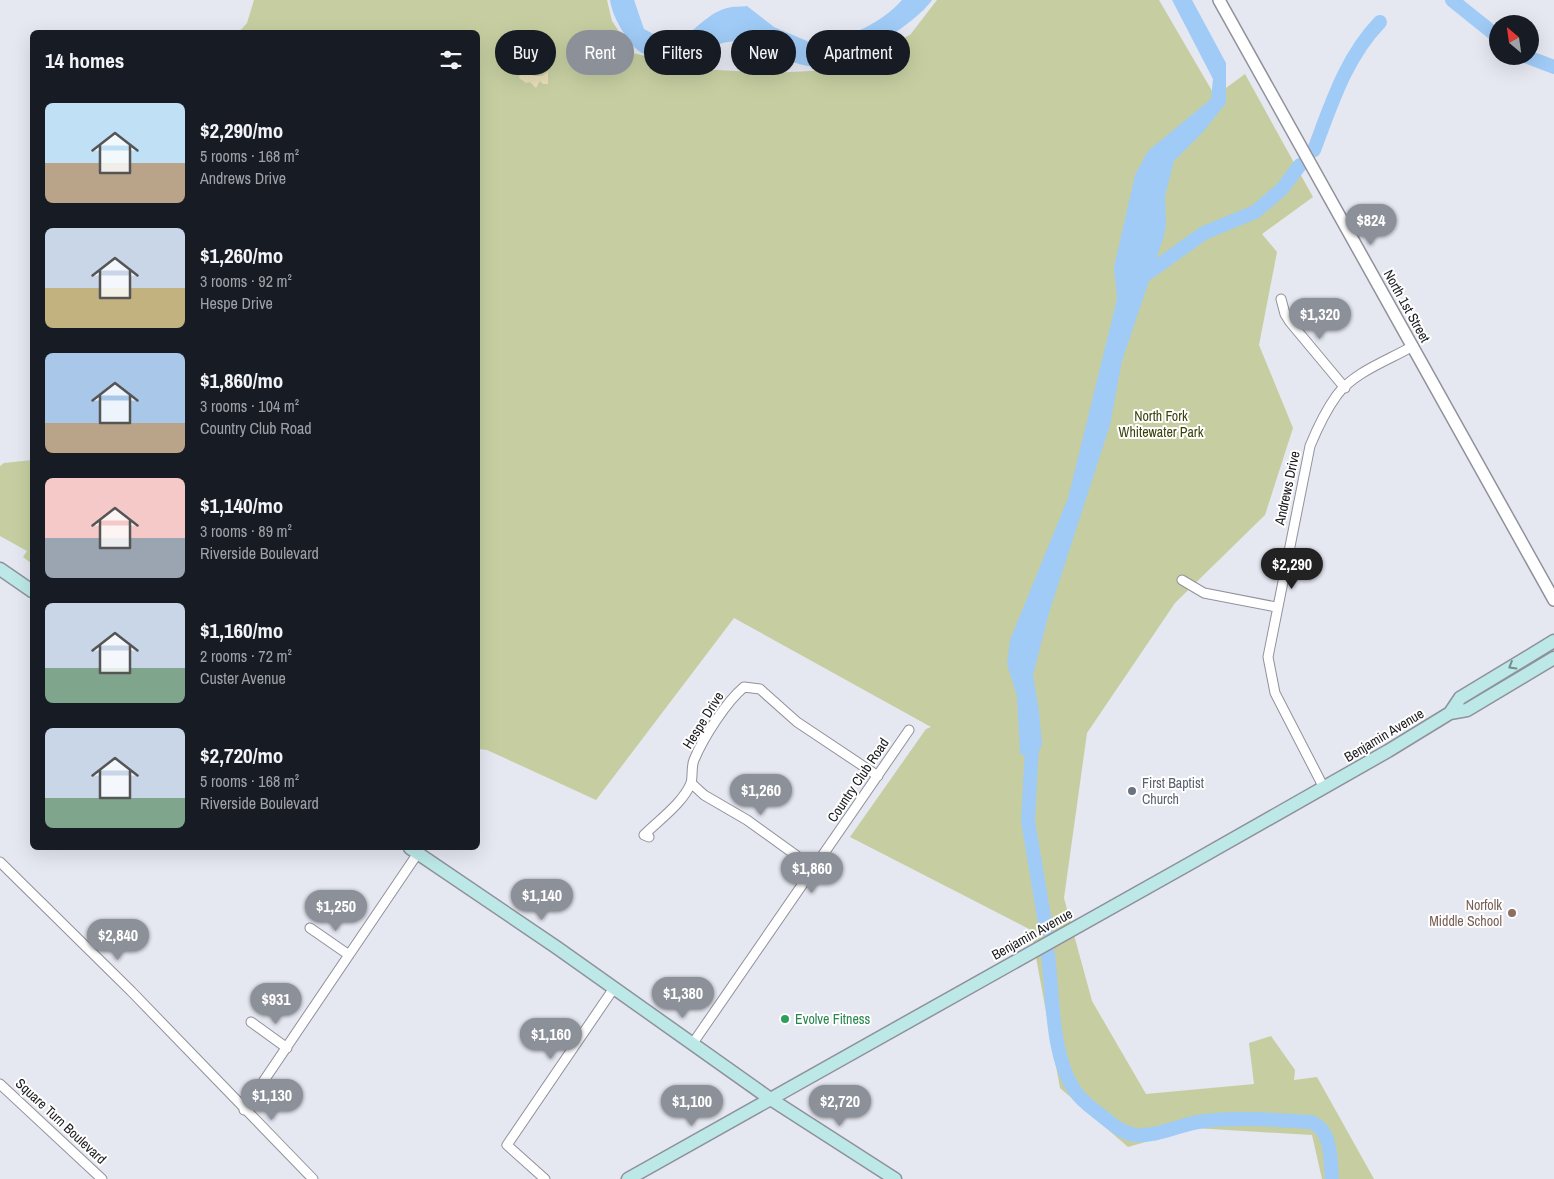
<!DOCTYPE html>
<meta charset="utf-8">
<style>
body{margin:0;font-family:"Archivo Narrow",sans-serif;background:#242831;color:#f1f3f6;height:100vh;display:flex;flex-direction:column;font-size:19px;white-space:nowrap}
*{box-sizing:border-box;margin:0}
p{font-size:16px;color:#9ea1a6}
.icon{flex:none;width:28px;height:28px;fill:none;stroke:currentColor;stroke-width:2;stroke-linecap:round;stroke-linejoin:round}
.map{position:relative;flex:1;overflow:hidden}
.panel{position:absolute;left:30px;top:30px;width:450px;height:820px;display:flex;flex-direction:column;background:#171b24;border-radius:8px;box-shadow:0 5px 20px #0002}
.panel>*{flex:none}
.banner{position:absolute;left:495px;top:30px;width:475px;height:45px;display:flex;gap:10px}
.needle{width:32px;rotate:331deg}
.controls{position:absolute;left:1489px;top:15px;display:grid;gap:10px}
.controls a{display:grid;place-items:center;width:50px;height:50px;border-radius:50%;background:#171b24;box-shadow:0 5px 20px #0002;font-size:25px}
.price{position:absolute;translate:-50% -42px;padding:0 11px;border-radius:18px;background:#8c9099;color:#fff;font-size:16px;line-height:32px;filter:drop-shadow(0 1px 2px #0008)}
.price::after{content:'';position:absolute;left:50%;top:30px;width:15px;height:11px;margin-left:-8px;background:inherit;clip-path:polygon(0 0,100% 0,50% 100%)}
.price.active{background:#222;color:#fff}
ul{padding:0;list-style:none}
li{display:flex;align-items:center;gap:15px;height:125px;padding:0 15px}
li span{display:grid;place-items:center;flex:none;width:140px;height:100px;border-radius:8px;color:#555}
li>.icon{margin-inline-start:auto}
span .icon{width:60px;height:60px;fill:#fffc;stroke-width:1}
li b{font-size:21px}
h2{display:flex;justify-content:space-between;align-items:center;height:60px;padding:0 15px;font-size:21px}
.pill{padding:0 18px;border-radius:22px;background:#171b24;box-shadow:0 5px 20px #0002;font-size:18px;line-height:45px}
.pill.active{background:#8c9099;color:#fff}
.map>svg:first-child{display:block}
.green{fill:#c6cea1}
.sand{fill:#e8deb9}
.water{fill:#9fcbf6}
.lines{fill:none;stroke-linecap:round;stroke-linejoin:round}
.river{stroke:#9fcbf6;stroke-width:14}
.minor-casing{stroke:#90919b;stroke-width:11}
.tertiary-casing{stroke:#90919b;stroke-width:14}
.secondary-casing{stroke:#90919b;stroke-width:15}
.minor{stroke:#fff;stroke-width:9}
.tertiary{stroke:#fff;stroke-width:11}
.secondary{stroke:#bce9e8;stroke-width:12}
.oneway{stroke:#748d8e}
.worship-dot{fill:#6b7280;stroke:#fff;stroke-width:2}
.education-dot{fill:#8d6e63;stroke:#fff;stroke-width:2}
.leisure-dot{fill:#2e9e5b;stroke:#fff;stroke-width:2}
.labels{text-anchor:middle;stroke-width:4;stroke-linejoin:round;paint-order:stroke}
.street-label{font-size:14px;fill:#1c1c20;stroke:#fff}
.park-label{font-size:14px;fill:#3b4108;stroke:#fff}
.worship-label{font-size:14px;fill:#5b616d;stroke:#fff;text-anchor:start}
.education-label{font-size:14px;fill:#785e54;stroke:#fff;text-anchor:end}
.leisure-label{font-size:14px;fill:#27864d;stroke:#fff;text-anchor:start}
</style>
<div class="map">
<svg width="1554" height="1179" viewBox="0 0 1554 1179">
<rect width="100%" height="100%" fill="#e5e7f1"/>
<path class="green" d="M254,0H607L612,21L633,53L698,69L771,73L830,70L910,35L937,0H1159L1215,96L1245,74L1313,197L1262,234L1277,252L1259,345L1293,428L1265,515L1175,603L1087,733L1064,898L1092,1001L1146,1094L1254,1084L1249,1043L1271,1036L1295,1070L1294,1080L1317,1077L1374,1179H1322L1312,1135L1194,1128L1128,1147L1060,1088L1031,930L850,837L926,729L931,727L734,618L596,800L487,750L478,749V32H239L247,23Z
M32,460V564L23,557L27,551L0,536V466L4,463Z"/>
<path class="sand" d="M530,71L534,76H542L548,72V84H543L540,81L536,88L530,82L526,83L519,78L520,73Z"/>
<path class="water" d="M610,0H634L644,29C690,56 692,18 727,8C733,6 741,7 747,6L774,27L814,44C847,37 879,26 902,0H932C914,26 841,71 808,66C798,64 785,60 775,56C762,51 762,41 742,41C702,39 654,84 625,35C618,24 612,13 610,0Z
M1172,0H1192L1226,63V103L1203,132L1174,161L1165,196L1166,224L1164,236L1122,361L1110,425L1049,613L1033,675L1039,711L1042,745L1037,754L1020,755L1017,696L1007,664L1010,640L1068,498L1117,299L1114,267L1135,175L1148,151L1211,99L1213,79Z"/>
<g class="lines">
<path class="river" d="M1452,0L1498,37
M1525,56L1554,67
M1314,150C1331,105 1346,57 1380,22
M1138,280L1204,233L1255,212L1282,189L1300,165
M1030,738L1032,746L1028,821L1046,929
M1048,954C1053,995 1051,1056 1075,1091C1081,1101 1093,1109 1102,1116C1112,1124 1122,1133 1135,1135C1159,1137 1182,1123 1205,1121C1241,1117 1276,1120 1311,1122C1333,1131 1330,1159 1332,1179"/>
<g class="minor-casing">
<path id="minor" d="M1281,299L1285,314L1290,322L1345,388
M1182,580L1204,593L1276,607
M691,783L704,795L747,820L815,869
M1324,788L1275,693L1268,657L1310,446C1317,429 1326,410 1337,395C1354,372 1389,360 1413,346
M649,837L644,835C659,820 683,803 691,783C693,776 691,767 694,760C703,738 726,702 744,687L760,689L797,722L878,776
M0,862L131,991L313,1179
M310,928L349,955
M251,1022L287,1048
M693,1043L909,730
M0,1084L102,1179
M244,1110L418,853
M545,1179L507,1145L614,988"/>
</g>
<g class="tertiary-casing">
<path id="tertiary" d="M1219,0L1554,600"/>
</g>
<g class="secondary-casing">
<path id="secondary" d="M0,569L32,591
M1450,713L1460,698L1554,641
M410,848L556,947L769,1098L895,1179
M628,1179L1189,864L1388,751L1450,713L1467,710L1554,658"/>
</g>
<use href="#minor" class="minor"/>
<use href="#tertiary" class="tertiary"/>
<use href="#secondary" class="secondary"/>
</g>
<defs><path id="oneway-chevron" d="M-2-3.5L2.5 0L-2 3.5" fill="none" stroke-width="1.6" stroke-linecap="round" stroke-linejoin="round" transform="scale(1.25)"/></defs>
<use class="oneway" href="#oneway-chevron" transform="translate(1512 666) rotate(149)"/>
<circle class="worship-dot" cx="1132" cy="791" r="5"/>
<circle class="education-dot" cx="1512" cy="913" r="5"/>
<circle class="leisure-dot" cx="785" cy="1019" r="5"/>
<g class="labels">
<g class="street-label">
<text transform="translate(1407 306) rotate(61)" y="5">North 1st Street</text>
<text transform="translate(1287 488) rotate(-78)" y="5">Andrews Drive</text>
<text transform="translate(703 720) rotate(-58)" y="5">Hespe Drive</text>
<text transform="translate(1384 735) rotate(-31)" y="5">Benjamin Avenue</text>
<text transform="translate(858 780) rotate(-56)" y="5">Country Club Road</text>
<text transform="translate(1032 934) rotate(-29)" y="5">Benjamin Avenue</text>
<text transform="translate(61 1121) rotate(43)" y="5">Square Turn Boulevard</text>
</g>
<g class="park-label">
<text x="1161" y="421">North Fork<tspan x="1161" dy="16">Whitewater Park</tspan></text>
</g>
<g class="worship-label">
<text x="1142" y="788">First Baptist<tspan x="1142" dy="16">Church</tspan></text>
</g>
<g class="education-label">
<text x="1502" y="910">Norfolk<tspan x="1502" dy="16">Middle School</tspan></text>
</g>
<g class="leisure-label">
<text x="795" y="1024">Evolve Fitness</text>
</g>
</g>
</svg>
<div class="controls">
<a><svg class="needle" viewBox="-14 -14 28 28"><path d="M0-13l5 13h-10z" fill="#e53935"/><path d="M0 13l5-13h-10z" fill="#9ea1a6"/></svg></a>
</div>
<b class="price" style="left:1371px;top:246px">$824</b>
<b class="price" style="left:1320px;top:340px">$1,320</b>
<b class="price active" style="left:1292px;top:590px">$2,290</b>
<b class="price" style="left:761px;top:816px">$1,260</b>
<b class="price" style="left:812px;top:894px">$1,860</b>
<b class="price" style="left:542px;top:921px">$1,140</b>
<b class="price" style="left:336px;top:932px">$1,250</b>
<b class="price" style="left:118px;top:961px">$2,840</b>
<b class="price" style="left:683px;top:1019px">$1,380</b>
<b class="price" style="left:276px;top:1025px">$931</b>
<b class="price" style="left:551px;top:1060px">$1,160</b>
<b class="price" style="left:272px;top:1121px">$1,130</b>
<b class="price" style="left:692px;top:1127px">$1,100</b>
<b class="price" style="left:840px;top:1127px">$2,720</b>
<div class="banner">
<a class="pill">Buy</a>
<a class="pill active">Rent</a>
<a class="pill">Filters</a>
<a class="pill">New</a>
<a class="pill">Apartment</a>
</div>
<section class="panel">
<h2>14 homes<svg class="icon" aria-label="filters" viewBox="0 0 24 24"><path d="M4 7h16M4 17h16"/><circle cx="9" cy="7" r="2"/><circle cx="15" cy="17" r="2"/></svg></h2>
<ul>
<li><span style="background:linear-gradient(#bfe0f5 60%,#b9a48a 0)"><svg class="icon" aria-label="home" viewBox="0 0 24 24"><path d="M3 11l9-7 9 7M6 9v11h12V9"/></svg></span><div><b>$2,290/mo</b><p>5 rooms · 168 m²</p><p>Andrews Drive</p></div></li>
<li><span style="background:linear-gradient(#c9d6e8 60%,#c2b280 0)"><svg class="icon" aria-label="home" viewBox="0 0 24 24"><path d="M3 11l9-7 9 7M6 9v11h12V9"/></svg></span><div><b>$1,260/mo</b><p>3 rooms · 92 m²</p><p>Hespe Drive</p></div></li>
<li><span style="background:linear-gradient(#a9c7e8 70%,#b9a48a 0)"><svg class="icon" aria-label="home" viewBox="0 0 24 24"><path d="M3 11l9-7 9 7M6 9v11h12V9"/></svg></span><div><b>$1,860/mo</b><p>3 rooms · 104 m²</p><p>Country Club Road</p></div></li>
<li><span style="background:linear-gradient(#f6c9c9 60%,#9aa5b1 0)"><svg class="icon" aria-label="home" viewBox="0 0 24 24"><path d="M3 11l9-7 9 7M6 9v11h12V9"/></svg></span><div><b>$1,140/mo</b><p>3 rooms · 89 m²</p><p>Riverside Boulevard</p></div></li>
<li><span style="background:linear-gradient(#c9d6e8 65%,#7fa58c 0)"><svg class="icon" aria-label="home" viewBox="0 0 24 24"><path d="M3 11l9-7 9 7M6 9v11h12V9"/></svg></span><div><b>$1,160/mo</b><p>2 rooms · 72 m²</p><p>Custer Avenue</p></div></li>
<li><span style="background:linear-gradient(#c9d6e8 70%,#7fa58c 0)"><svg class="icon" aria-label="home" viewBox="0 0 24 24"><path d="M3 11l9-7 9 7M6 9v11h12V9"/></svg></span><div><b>$2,720/mo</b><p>5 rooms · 168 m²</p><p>Riverside Boulevard</p></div></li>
</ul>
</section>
</div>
